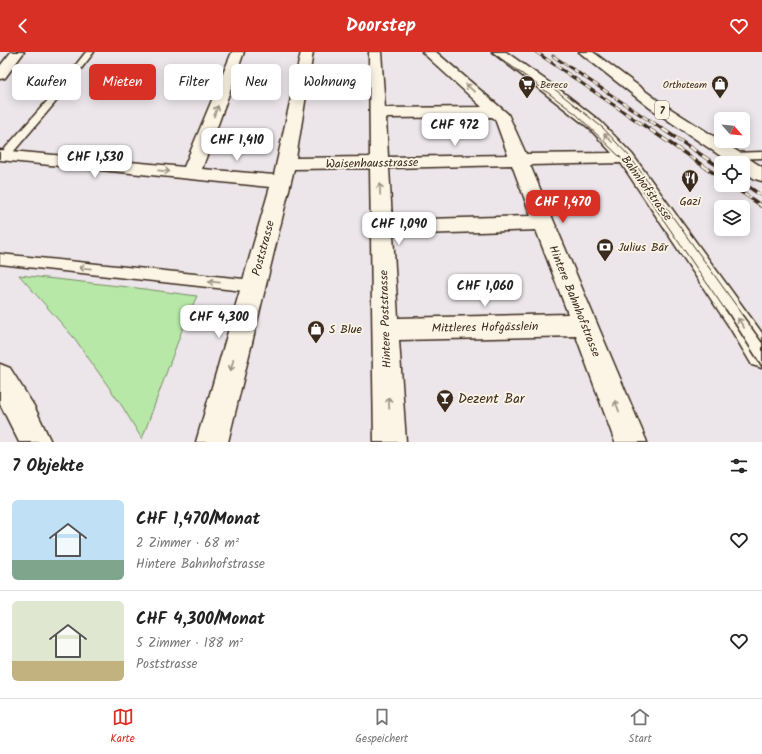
<!DOCTYPE html>
<html lang="de">
<meta charset="utf-8">
<style>
body{margin:0;font-family:Kalam,sans-serif;background:#f6f6f6;color:#222;height:100vh;display:flex;flex-direction:column;font-size:15px;white-space:nowrap}
*{box-sizing:border-box;margin:0}
p{font-size:13px;color:#767676}
.icon{flex:none;width:22px;height:22px;fill:none;stroke:currentColor;stroke-width:2;stroke-linecap:round;stroke-linejoin:round}
.map{position:relative;height:390px;overflow:hidden}
.panel{display:flex;flex-direction:column;background:#fff;flex:1}
.panel>*{flex:none}
.guide{position:absolute;left:12px;top:12px;width:400px;height:36px;display:flex;gap:8px}
.needle{width:26px;rotate:117deg}
.buttons{position:absolute;left:714px;top:60px;display:grid;gap:8px}
.buttons a{display:grid;place-items:center;width:36px;height:36px;border-radius:6px;background:#fff;box-shadow:0 2px 10px #0003;font-size:20px}
.price{position:absolute;translate:-50% -34px;padding:0 9px;border-radius:8px;background:#fff;color:#222;font-size:13px;line-height:26px;filter:drop-shadow(0 1px 2px #0008)}
.price::after{content:'';position:absolute;left:50%;top:24px;width:12px;height:9px;margin-left:-6px;background:inherit;clip-path:polygon(0 0,100% 0,50% 100%)}
.price.selected{background:#d93025;color:#fff}
ul{padding:0;list-style:none}
li{display:flex;align-items:center;gap:12px;height:100px;padding:0 12px}
li+li{border-top:1px solid #e0e0e0}
li span{display:grid;place-items:center;flex:none;width:112px;height:80px;border-radius:6px;color:#555}
li>.icon{margin-inline-start:auto}
span .icon{width:48px;height:48px;fill:#fffc;stroke-width:1}
li b{font-size:17px}
h2{display:flex;justify-content:space-between;align-items:center;height:48px;padding:0 12px;font-size:17px}
.tag{padding:0 14px;border-radius:6px;background:#fff;box-shadow:0 2px 10px #0003;font-size:14px;line-height:36px}
.tag.selected{background:#d93025;color:#fff}
header{display:flex;justify-content:space-between;align-items:center;height:52px;padding:0 12px;background:#d93025;color:#fff;font-size:18px;font-weight:800}
.dock{display:flex;justify-content:space-around;align-items:center;height:56px;border-top:1px solid #e0e0e0;background:#fff;font-size:11px;color:#767676}
.dock a{display:grid;justify-items:center;gap:2px}
.dock .selected{color:#d93025}
.map>svg:first-child{display:block}
.green{fill:#b7e8a8;stroke:#798963}
.lines{fill:none;stroke-linecap:round;stroke-linejoin:round}
.lane-casing{stroke:#3b2a1e;stroke-width:3}
.street-casing{stroke:#3b2a1e;stroke-width:3}
.secondary-casing{stroke:#3b2a1e;stroke-width:3}
.primary-casing{stroke:#3b2a1e;stroke-width:3}
.lane{fill:#fcf5e5;fill-rule:evenodd}
.street{fill:#fcf5e5;fill-rule:evenodd}
.secondary{fill:#fcf5e5;fill-rule:evenodd}
.primary{fill:#fcf5e5;fill-rule:evenodd}
.tram-far1{stroke:#3b2a1e;stroke-width:1}
.tram{stroke:#3b2a1e;stroke-width:1.5}
.rail-far2-casing{stroke:#3b2a1e;stroke-width:3}
.rail-far1-casing{stroke:#3b2a1e;stroke-width:3.5}
.rail-casing{stroke:#3b2a1e;stroke-width:4.5}
.rail-far2{stroke:#fcf5e5;stroke-width:2;stroke-dasharray:6;stroke-linecap:butt}
.rail-far1{stroke:#fcf5e5;stroke-width:2.5;stroke-dasharray:8;stroke-linecap:butt}
.rail{stroke:#fcf5e5;stroke-width:3;stroke-dasharray:9;stroke-linecap:butt}
.oneway{stroke:#9c9082}
.labels{text-anchor:middle;stroke-width:3.5;stroke-linejoin:round;paint-order:stroke}
.far-poi-label{font-size:10px;fill:#3b2a1e;stroke:#fcf5e5;text-anchor:start}
.shield{fill:#fcf5e5;stroke:#75675a;stroke-width:1}
.shield-label{font-size:11px;font-weight:bold;fill:#3b2a1e}
.street-label{font-size:12px;fill:#3b2a1e;stroke:#fcf5e5}
.poi-label{font-size:12px;fill:#3b2a1e;stroke:#fcf5e5;text-anchor:start}
.near-poi-label{font-size:14px;fill:#3b2a1e;stroke:#fcf5e5;text-anchor:start}
</style>
<header><svg class="icon" aria-label="back" viewBox="0 0 24 24"><path d="M15 5l-7 7 7 7"/></svg>Doorstep<svg class="icon" aria-label="heart" viewBox="0 0 24 24"><path d="M12 20l-8-8c-3-5 5-10 8-4 3-6 11-1 8 4z"/></svg></header>
<div class="map">
<svg width="762" height="390" viewBox="0 0 762 390">
<rect width="100%" height="100%" fill="#ece6ea"/>
<filter id="ink" filterUnits="userSpaceOnUse"><feTurbulence type="fractalNoise" baseFrequency=".025" numOctaves="2"/><feDisplacementMap in="SourceGraphic" scale="8" xChannelSelector="R" yChannelSelector="G"/><feConvolveMatrix kernelMatrix="1 2 1 2 8 2 1 2 1" color-interpolation-filters="sRGB"/></filter>
<g filter="url(#ink)">
<path class="green" d="M19,223L137,236L197,244L185,270L142,387L122,354L75,287Z"/>
<g class="lines">
<g class="lane-casing">
<path id="lane" d="M86,0H94L54,52L9,105H1L0,103L1,101L48,48Z
M762,100V106L731,107L726,104L731,101Z
M0,202L253,228L258,230L260,234L258,238L253,240L0,212Z"/>
</g>
<g class="street-casing">
<path id="street" d="M232,0H244L202,117L274,123L301,0H313L296,106L370,105L369,0H381L385,56L482,55L422,0H436L508,62L526,102L612,101L589,76L492,0H506L564,41L601,70L632,102L762,281V316L752,313L730,276L621,111L530,113L647,390H615L576,284L399,288L406,390H374L370,116L294,117L228,390H196L270,135L0,108V98L184,115ZM492,65L495,67L508,103L388,105L386,66ZM512,113L531,164L392,168L389,116ZM536,178L568,262L398,266L393,183Z"/>
</g>
<g class="secondary-casing">
<path id="secondary" d="M11,0H24L5,26L0,27V14Z
M0,312L10,316L34,354L51,390H19L0,352Z"/>
</g>
<g class="primary-casing">
<path id="primary" d="M579,0H593L660,50L762,115V129L755,127L743,119V111H731L650,56Z"/>
</g>
<use href="#lane" class="lane"/>
<use href="#street" class="street"/>
<use href="#secondary" class="secondary"/>
<use href="#primary" class="primary"/>
<path class="tram-far1" d="M492,0L543,37L576,62L621,106L726,259
M552,35L603,76L630,105L740,259"/>
<path class="tram" d="M726,258L762,315
M739,258L762,290"/>
<g class="rail-far2-casing">
<path id="rail-far2" d="M536,0L637,69
M553,4L650,69"/>
</g>
<g class="rail-far1-casing">
<path id="rail-far1" d="M636,68L721,126
M649,68L721,116
M743,131L762,144
M731,133L762,154"/>
</g>
<g class="rail-casing">
<path id="rail" d="M760,153L762,154"/>
</g>
<use href="#rail-far2" class="rail-far2"/>
<use href="#rail-far1" class="rail-far1"/>
<use href="#rail" class="rail"/>
</g>
<defs><path id="oneway-shaft" d="M-6 0H5M1.5-3L5.5 0L1.5 3" fill="none" stroke-width="1.6" stroke-linecap="round" stroke-linejoin="round"/></defs>
<g class="oneway">
<use href="#oneway-shaft" transform="translate(470 36) rotate(-139)"/>
<use href="#oneway-shaft" transform="translate(216 59) rotate(-69)"/>
<use href="#oneway-shaft" transform="translate(608 86) rotate(-135)"/>
<use href="#oneway-shaft" transform="translate(164 119) rotate(6)"/>
<use href="#oneway-shaft" transform="translate(380 137) rotate(-92)"/>
<use href="#oneway-shaft" transform="translate(85 216) rotate(-174)"/>
<use href="#oneway-shaft" transform="translate(214 230) rotate(-174)"/>
<use href="#oneway-shaft" transform="translate(741 271) rotate(-123)"/>
<use href="#oneway-shaft" transform="translate(232 313) rotate(105)"/>
<use href="#oneway-shaft" transform="translate(389 351) rotate(-92)"/>
<use href="#oneway-shaft" transform="translate(617 354) rotate(-111)"/>
</g>
</g>
<defs>
<g id="supermarket-pin" transform="scale(0.9)"><path d="M0 17L-7.5 6A9.5 9.5 0 1 1 7.5 6Z" fill="#3b2a1e" stroke="#fcf5e5"/><path d="M-6-5.5h2.5l.6 2H6L4.5 2H-2.5L-4.4-4H-6ZM-1.5 3.2a1.3 1.3 0 1 0 .1 0ZM3 3.2a1.3 1.3 0 1 0 .1 0Z" fill="#fff"/></g>
<g id="shop-pin" transform="scale(0.9)"><path d="M0 17L-7.5 6A9.5 9.5 0 1 1 7.5 6Z" fill="#3b2a1e" stroke="#fcf5e5"/><path d="M-5-2.5h2.3a2.7 3.5 0 0 1 5.4 0H5L5.5 6h-11ZM-1.5-2.5h3a1.5 2.3 0 0 0-3 0Z" fill="#fff"/></g>
<g id="restaurant-pin" transform="scale(0.9)"><path d="M0 17L-7.5 6A9.5 9.5 0 1 1 7.5 6Z" fill="#3b2a1e" stroke="#fcf5e5"/><path d="M-5-6h1v4h1v-4h1v4h1v-4h1v5L-1.5 .5V6h-2V.5L-5-1ZM5-6V6H3V1.5H1.5Q1.5-4 5-6Z" fill="#fff"/></g>
<g id="bank-pin" transform="scale(0.9)"><path d="M0 17L-7.5 6A9.5 9.5 0 1 1 7.5 6Z" fill="#3b2a1e" stroke="#fcf5e5"/><path d="M-6-4H6V4H-6ZM0-2.3a2.3 2.3 0 1 0 0 4.6a2.3 2.3 0 1 0 0-4.6Z" fill="#fff"/></g>
<g id="bar-pin" transform="scale(0.9)"><path d="M0 17L-7.5 6A9.5 9.5 0 1 1 7.5 6Z" fill="#3b2a1e" stroke="#fcf5e5"/><path d="M-6-5H6L.8 .8V4.5H3.5V6h-7V4.5H-.8V.8Z" fill="#fff"/></g>
</defs>
<g fill-rule="evenodd">
<use href="#supermarket-pin" x="527" y="32"/>
<use href="#shop-pin" x="720" y="32"/>
<use href="#restaurant-pin" x="690" y="126"/>
<use href="#bank-pin" x="605" y="195"/>
<use href="#shop-pin" x="316" y="277"/>
<use href="#bar-pin" x="445" y="346"/>
</g>
<g class="labels">
<g class="far-poi-label">
<text x="540" y="36">Bereco</text>
<text x="707" y="36" text-anchor="end">Orthoteam</text>
</g>
<rect class="shield" x="655" y="49" width="14" height="18" rx="3"/>
<g class="shield-label">
<text x="662" y="62">7</text>
</g>
<g class="street-label">
<text transform="translate(372 111) rotate(-1)" y="4">Waisenhausstrasse</text>
<text transform="translate(647 136) rotate(54)" y="4">Bahnhofstrasse</text>
<text transform="translate(263 196) rotate(-75)" y="4">Poststrasse</text>
<text transform="translate(575 249) rotate(68)" y="4">Hintere Bahnhofstrasse</text>
<text transform="translate(385 267) rotate(-92)" y="4">Hintere Poststrasse</text>
<text transform="translate(485 275) rotate(-1)" y="4">Mittleres Hofgässlein</text>
</g>
<g class="poi-label">
<text x="690" y="153" text-anchor="middle">Gazi</text>
<text x="618" y="199">Julius Bär</text>
<text x="329" y="281">S Blue</text>
</g>
<g class="near-poi-label">
<text x="458" y="351">Dezent Bar</text>
</g>
</g>
</svg>
<div class="buttons">
<a><svg class="needle" viewBox="-14 -14 28 28"><path d="M0-13l5 13h-10z" fill="#e53935"/><path d="M0 13l5-13h-10z" fill="#767676"/></svg></a>
<a><svg class="icon" aria-label="locate" viewBox="0 0 24 24"><circle cx="12" cy="12" r="6"/><path d="M12 2v4M12 18v4M2 12h4M18 12h4"/></svg></a>
<a><svg class="icon" aria-label="layers" viewBox="0 0 24 24"><path d="M12 4l9 5-9 5-9-5zM3 14l9 5 9-5"/></svg></a>
</div>
<b class="price" style="left:455px;top:95px">CHF 972</b>
<b class="price" style="left:237px;top:110px">CHF 1,410</b>
<b class="price" style="left:95px;top:127px">CHF 1,530</b>
<b class="price selected" style="left:563px;top:172px">CHF 1,470</b>
<b class="price" style="left:399px;top:194px">CHF 1,090</b>
<b class="price" style="left:485px;top:256px">CHF 1,060</b>
<b class="price" style="left:219px;top:287px">CHF 4,300</b>
<div class="guide">
<a class="tag">Kaufen</a>
<a class="tag selected">Mieten</a>
<a class="tag">Filter</a>
<a class="tag">Neu</a>
<a class="tag">Wohnung</a>
</div>
</div>
<section class="panel">
<h2>7 Objekte<svg class="icon" aria-label="filters" viewBox="0 0 24 24"><path d="M4 7h16M4 17h16"/><circle cx="9" cy="7" r="2"/><circle cx="15" cy="17" r="2"/></svg></h2>
<ul>
<li><span style="background:linear-gradient(#bfe0f5 75%,#7fa58c 0)"><svg class="icon" aria-label="home" viewBox="0 0 24 24"><path d="M3 11l9-7 9 7M6 9v11h12V9"/></svg></span><div><b>CHF 1,470/Monat</b><p>2 Zimmer · 68 m²</p><p>Hintere Bahnhofstrasse</p></div><svg class="icon" aria-label="heart" viewBox="0 0 24 24"><path d="M12 20l-8-8c-3-5 5-10 8-4 3-6 11-1 8 4z"/></svg></li>
<li><span style="background:linear-gradient(#dfe7d0 75%,#c2b280 0)"><svg class="icon" aria-label="home" viewBox="0 0 24 24"><path d="M3 11l9-7 9 7M6 9v11h12V9"/></svg></span><div><b>CHF 4,300/Monat</b><p>5 Zimmer · 188 m²</p><p>Poststrasse</p></div><svg class="icon" aria-label="heart" viewBox="0 0 24 24"><path d="M12 20l-8-8c-3-5 5-10 8-4 3-6 11-1 8 4z"/></svg></li>
</ul>
</section>
<nav class="dock">
<a class="selected"><svg class="icon" aria-label="map" viewBox="0 0 24 24"><path d="M3 6l6-2 6 2 6-2v14l-6 2-6-2-6 2zM9 4v14M15 6v14"/></svg>Karte</a>
<a><svg class="icon" aria-label="saved" viewBox="0 0 24 24"><path d="M7 4h10v16l-5-4-5 4z"/></svg>Gespeichert</a>
<a><svg class="icon" aria-label="home" viewBox="0 0 24 24"><path d="M3 11l9-7 9 7M6 9v11h12V9"/></svg>Start</a>
</nav>
